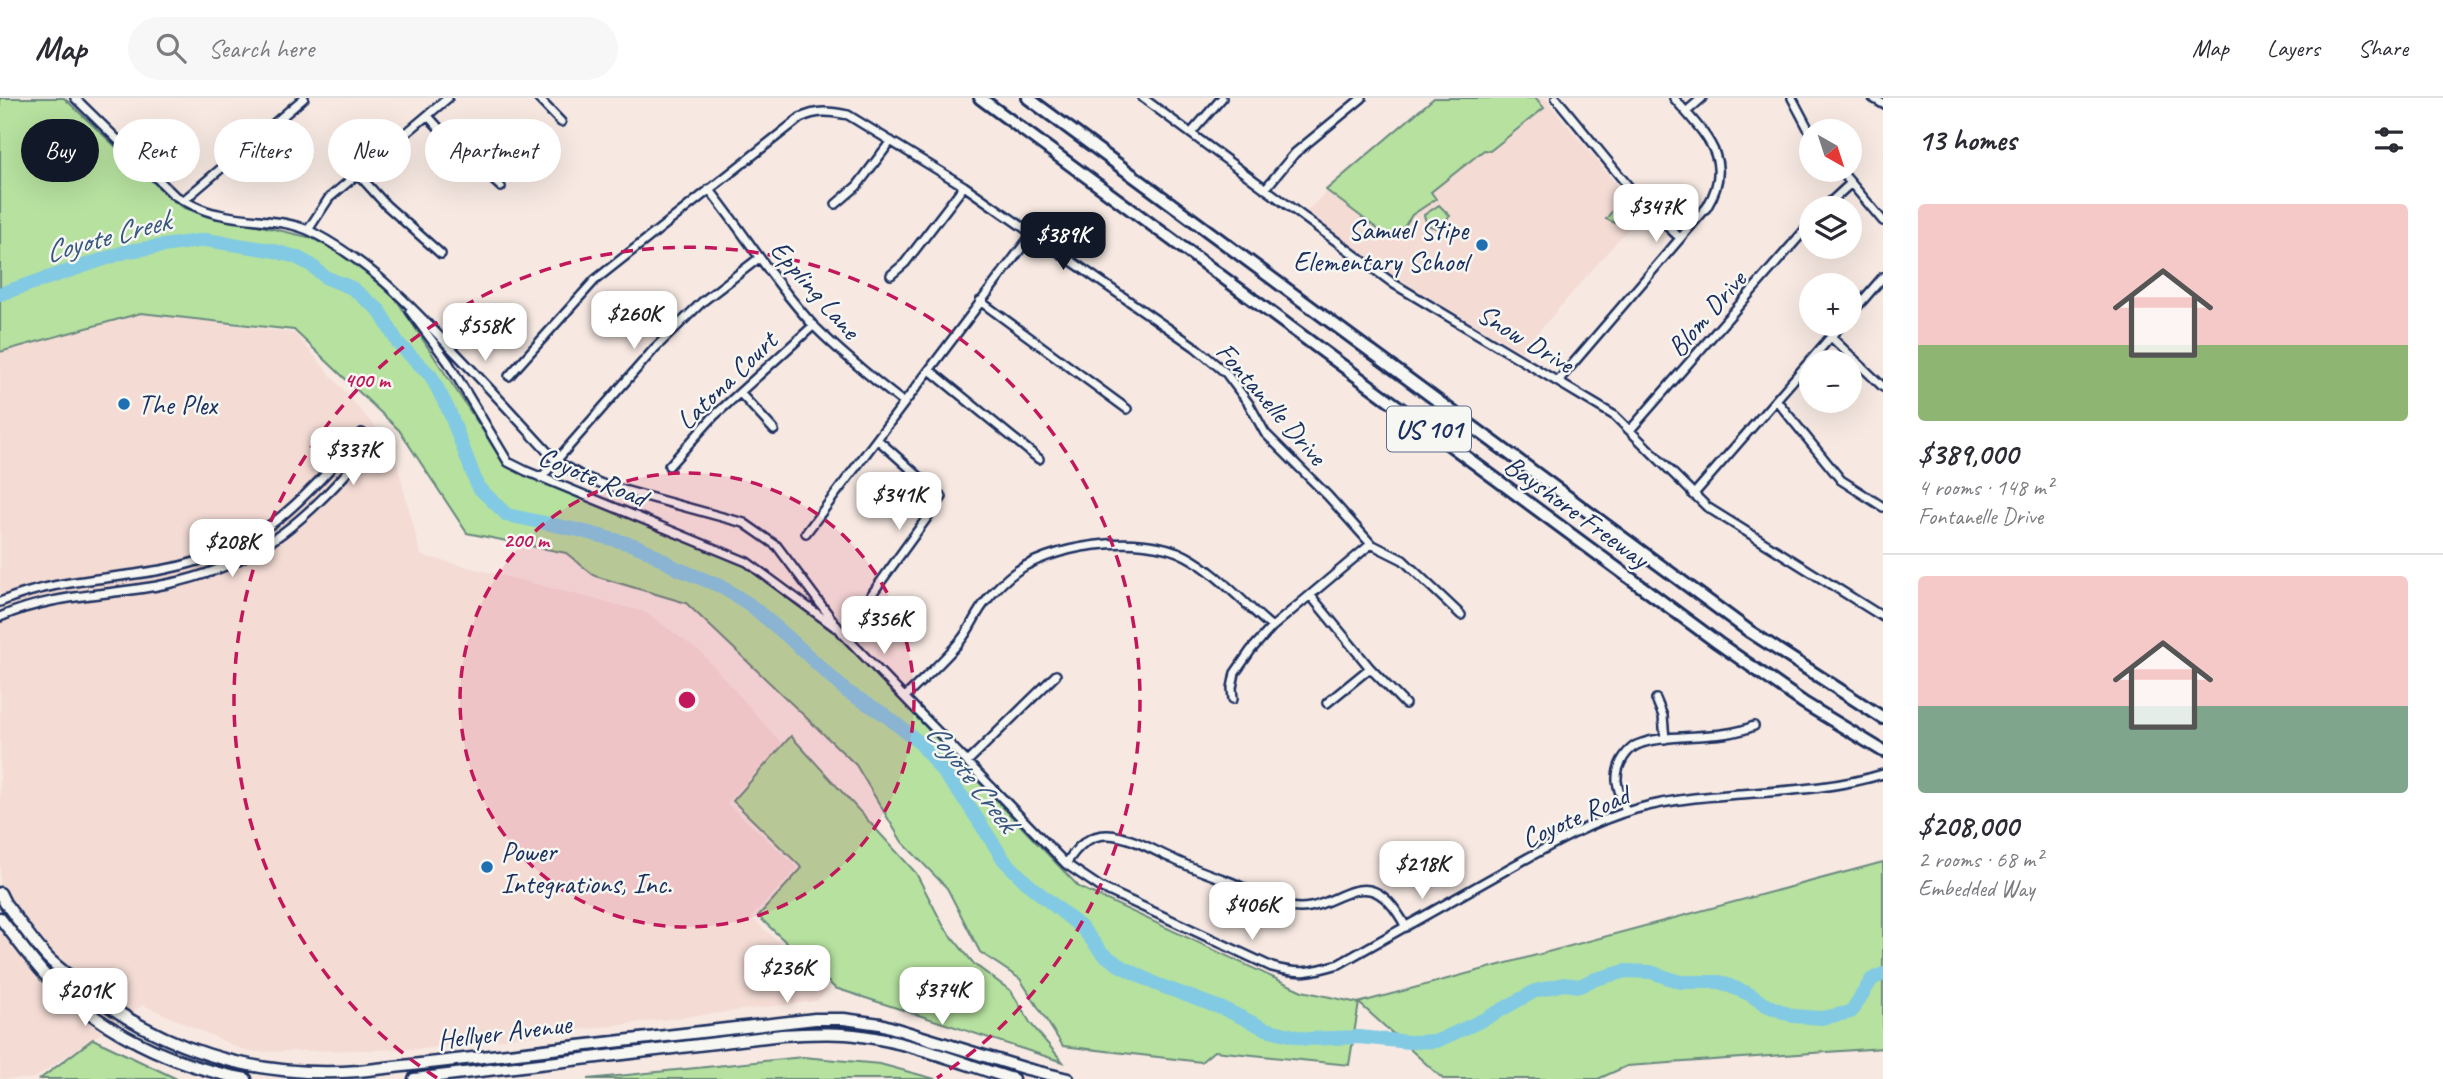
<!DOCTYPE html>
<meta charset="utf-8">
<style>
body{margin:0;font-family:Caveat,sans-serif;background:#f7f7f7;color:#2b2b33;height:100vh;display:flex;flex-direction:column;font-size:26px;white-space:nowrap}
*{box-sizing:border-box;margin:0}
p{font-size:23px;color:#7c7c81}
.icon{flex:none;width:38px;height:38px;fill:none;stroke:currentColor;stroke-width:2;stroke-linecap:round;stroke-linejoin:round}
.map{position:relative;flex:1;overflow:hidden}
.side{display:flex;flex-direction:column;background:#fff;width:560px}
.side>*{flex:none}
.top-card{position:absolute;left:21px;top:21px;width:665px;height:63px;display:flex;gap:14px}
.needle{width:46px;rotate:141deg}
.controls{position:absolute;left:1799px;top:21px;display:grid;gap:14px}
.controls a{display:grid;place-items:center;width:63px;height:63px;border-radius:50%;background:#fff;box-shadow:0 7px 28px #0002;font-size:35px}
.price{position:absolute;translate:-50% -60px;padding:0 16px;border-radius:14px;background:#fff;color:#222;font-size:23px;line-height:46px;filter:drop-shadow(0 2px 4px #0008)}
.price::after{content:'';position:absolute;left:50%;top:42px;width:21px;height:16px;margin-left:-10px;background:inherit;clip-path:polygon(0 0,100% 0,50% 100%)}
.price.active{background:#111827;color:#fff}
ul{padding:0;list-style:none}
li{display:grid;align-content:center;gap:14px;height:371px;padding:0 35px}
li+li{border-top:2px solid #e1e1e2}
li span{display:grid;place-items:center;height:217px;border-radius:7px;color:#555}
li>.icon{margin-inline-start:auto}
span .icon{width:126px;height:126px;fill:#fffc;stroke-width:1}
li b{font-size:30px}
h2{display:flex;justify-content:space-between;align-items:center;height:84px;padding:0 35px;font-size:30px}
.chip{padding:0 24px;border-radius:32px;background:#fff;box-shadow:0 7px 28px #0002;font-size:24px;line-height:63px}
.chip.active{background:#111827;color:#fff}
header{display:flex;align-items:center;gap:42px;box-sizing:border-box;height:98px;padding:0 35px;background:#fff;border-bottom:2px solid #e1e1e2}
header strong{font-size:33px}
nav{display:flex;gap:38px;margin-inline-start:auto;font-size:24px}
.search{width:490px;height:63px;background:#f7f7f7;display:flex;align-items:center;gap:18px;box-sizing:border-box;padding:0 24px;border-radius:38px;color:#7c7c81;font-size:26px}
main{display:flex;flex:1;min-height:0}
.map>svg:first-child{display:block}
.built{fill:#f4dcd5}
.green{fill:#b6e19f;stroke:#68887e;stroke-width:2}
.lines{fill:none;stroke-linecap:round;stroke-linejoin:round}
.river{stroke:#82cae3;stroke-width:14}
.minor-casing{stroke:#1b2f5e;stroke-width:12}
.major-casing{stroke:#1b2f5e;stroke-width:15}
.highway-casing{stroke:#1b2f5e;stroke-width:16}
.minor{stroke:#f6f6f2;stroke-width:7}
.major{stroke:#f6f6f2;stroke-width:10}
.highway{stroke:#f6f6f2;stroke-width:10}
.ring{fill:none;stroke:#c2185b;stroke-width:3.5;stroke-dasharray:12 9}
.poi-dot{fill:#1f6fb2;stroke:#f6f6f2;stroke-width:2.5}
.labels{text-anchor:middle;stroke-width:5;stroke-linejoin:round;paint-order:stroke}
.shield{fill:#f6f6f2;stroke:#5d6b8a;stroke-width:2}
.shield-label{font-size:26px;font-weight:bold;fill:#1b2f5e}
.poi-label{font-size:28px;fill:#1b2f5e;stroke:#f6f6f2;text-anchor:start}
.street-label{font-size:28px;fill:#1b2f5e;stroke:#f6f6f2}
.water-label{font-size:30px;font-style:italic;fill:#35567f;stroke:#f6f6f2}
.centre{fill:#c2185b;stroke:#f6f6f2;stroke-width:3.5}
.ring-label{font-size:21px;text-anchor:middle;font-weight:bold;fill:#c2185b;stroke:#f6f6f2;stroke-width:5;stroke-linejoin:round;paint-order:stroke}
</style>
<header>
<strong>Map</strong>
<div class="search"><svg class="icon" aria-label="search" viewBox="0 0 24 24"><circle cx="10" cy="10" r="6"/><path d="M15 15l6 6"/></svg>Search here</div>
<nav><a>Map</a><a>Layers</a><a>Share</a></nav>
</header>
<main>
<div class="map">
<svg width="1883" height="981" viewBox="0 0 1883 981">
<rect width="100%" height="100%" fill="#f7e9e2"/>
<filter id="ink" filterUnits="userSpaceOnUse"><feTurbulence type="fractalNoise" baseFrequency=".0143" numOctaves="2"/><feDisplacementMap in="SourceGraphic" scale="14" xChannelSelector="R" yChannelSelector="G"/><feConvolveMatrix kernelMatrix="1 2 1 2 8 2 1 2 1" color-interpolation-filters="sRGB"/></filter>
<g filter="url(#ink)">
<path class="built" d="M1434,0H1545L1641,116L1521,254L1393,178L1306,114L1353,67Z
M141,215L295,235L393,350L421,457L645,514L701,554L782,646L727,705L798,770L751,819L829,890L817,903L423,951L248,954L143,907L33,981H0V255Z"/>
<path class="green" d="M0,0H64L168,98L184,110L312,140L347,159L392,195L507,369L743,467L841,540L1079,789L1302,893L1358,905L1883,764V950L1627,968L1598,981H1443L1359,905L1349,967L1214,953L1201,964L1063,948L1020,881L980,854L947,790L902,744L856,667L686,505L595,478L566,455L467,435L399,332L294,232L141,215L0,254Z
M1434,0H1536L1544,10L1490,53L1484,52L1431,94L1436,101L1412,117L1397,140L1390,137L1388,139L1326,92Z
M1620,103L1630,114L1620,127L1606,121Z
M1439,107L1450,118L1436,130L1427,127L1424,117Z
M791,638L916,775L944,829L974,866L1011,893L1031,926L1063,964L835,890L758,818L802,770L733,703Z
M93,941L177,981H40Z
M803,959L880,966L935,981H588Z"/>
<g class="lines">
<path class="river" d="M0,196L128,153L205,142L271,152L296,159L311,167L325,179L352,190L379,212L398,245L431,278L449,313L478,389L507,417L578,432L634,447L648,453L676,470L720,488L749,506L787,538L846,593L884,616L921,646L967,705L1004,762L1028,786L1083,831L1102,855L1119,867L1156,886L1226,912L1266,931L1306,941L1359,939L1409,944L1437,943L1485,921L1535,893L1564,886L1580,888L1592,882L1626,873L1651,874L1680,884H1720L1749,896L1766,907L1793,918L1822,920L1851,914L1872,881L1883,876"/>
<g class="minor-casing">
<path id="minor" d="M75,0L174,97C188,105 202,113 218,116C248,124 284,120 312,134C368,163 404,201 447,246C484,284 520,324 556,363L580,377L605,387L744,425L777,448L843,536L1066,766L1100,789L1272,869C1300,877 1312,874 1339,866C1395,835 1450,803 1506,772C1547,749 1590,724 1636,711C1716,689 1802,701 1883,676
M538,0L561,24
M1143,0L1394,186L1615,318L1707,409L1883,519
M1556,0L1642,105L1680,140
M1792,0L1811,36
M1873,0L1883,6
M1686,14L1702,0
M428,18L449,41L501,89
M1191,35L1222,0
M1840,72L1883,123
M358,76L386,107L441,156
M709,91C745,136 775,186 814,228C842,256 873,281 904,305
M1265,91L1295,55L1362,0
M184,102L304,0
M836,106L857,88L891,43
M1824,110L1851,85
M308,132L329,100L448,0
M891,177L905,165L964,88
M980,203L1127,311
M410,213L448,264L508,364L526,373L747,464L835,529
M1850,217L1883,179
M1831,239L1883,289
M931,273L1039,361
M509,278L595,182L800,20C817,12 829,13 848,17L964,88L1195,249L1226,275L1249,306L1265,335L1328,398L1371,446L1403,462L1461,517
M1558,283L1707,109C1736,61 1704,36 1674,0
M740,295L774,332
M1777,303L1841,382L1883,409
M1631,331L1811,125
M669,368L714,318L814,227
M541,380L655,250L702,204L759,160
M1693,397L1842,226
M806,435L1032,136
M1311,498L1370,570L1405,606
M0,504C54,481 110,482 166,471C261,453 302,403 362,335L373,345C313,415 262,467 167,486C110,498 54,495 0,519
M843,536L942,399L877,341
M905,599C923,581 944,563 961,542C971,530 976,514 987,502C993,494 1001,486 1009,479C1047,446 1142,434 1186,458C1218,475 1244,506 1272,529
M1233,601L1232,590L1235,575L1251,552L1272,529L1371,446
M1656,601L1663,618L1665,641
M1327,605L1370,570
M967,664L1056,577
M1626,714C1623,704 1618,693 1617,683C1616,667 1627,649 1642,645C1678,634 1719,643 1754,628
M1066,766C1075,751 1089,736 1108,737C1130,738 1153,752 1173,761C1191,770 1209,776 1228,783C1246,790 1263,801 1282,807C1335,826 1363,748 1406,829"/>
</g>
<g class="major-casing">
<path id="major" d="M0,795L5,805C19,823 32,843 48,860C57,869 67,876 77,884C157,951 254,981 359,973L815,921H844L880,926L1027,971L1068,981
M0,820C15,839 30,861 47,879C100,932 172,968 246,981
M414,981L782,937C808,936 836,934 862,938C913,945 964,966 1013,981"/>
</g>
<g class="highway-casing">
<path id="highway" d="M980,0L1718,545L1804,605L1883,653
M1028,0L1749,533L1883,620"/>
</g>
<use href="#minor" class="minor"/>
<use href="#major" class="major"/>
<use href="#highway" class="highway"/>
</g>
</g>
<circle cx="687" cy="602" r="227" fill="#c2185b" fill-opacity=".12"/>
<g class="ring">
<circle cx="687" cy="602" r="227"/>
<path d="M437 980A453 453 0 1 1 937 980"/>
</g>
<g class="poi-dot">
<circle cx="1482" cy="147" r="7"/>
<circle cx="124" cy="306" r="7"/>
<circle cx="487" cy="769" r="7"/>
</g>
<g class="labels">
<rect class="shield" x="1387" y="308.5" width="84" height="45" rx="5"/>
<g class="shield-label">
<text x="1429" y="340">US 101</text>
</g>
<g class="poi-label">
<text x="1468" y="141" text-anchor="end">Samuel Stipe<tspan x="1468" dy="32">Elementary School</tspan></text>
<text x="138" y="316">The Plex</text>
<text x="501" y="763">Power<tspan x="501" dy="32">Integrations, Inc.</tspan></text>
</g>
<g class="street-label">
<text transform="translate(816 191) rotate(49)" y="10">Eppling Lane</text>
<text transform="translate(1706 215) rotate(-49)" y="10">Blom Drive</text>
<text transform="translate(1526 240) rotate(31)" y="10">Snow Drive</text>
<text transform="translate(726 282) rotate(-44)" y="10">Latona Court</text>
<text transform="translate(1272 305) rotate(49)" y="10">Fontanelle Drive</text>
<text transform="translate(593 378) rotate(23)" y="10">Coyote Road</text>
<text transform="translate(1577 413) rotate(36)" y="10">Bayshore Freeway</text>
<text transform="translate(1575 718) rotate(-24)" y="10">Coyote Road</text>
<text transform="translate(504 933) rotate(-7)" y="10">Hellyer Avenue</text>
</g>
<g class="water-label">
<text transform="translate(107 138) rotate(-15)" y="10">Coyote Creek</text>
<text transform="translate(972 679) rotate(52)" y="10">Coyote Creek</text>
</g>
</g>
<circle cx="687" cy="602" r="10" class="centre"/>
<g class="ring-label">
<text x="367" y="289">400 m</text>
<text x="526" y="449">200 m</text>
</g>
</svg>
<div class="controls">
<a><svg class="needle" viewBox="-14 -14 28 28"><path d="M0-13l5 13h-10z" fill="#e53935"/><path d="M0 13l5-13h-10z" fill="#7c7c81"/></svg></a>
<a><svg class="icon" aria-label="layers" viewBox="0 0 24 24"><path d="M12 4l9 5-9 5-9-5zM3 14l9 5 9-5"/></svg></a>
<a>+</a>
<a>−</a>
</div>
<b class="price" style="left:1656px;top:146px">$347K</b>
<b class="price active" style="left:1063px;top:174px">$389K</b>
<b class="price" style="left:634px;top:253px">$260K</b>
<b class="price" style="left:485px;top:265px">$558K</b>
<b class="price" style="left:353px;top:389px">$337K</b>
<b class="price" style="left:899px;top:434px">$341K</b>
<b class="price" style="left:232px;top:481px">$208K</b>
<b class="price" style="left:884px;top:558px">$356K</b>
<b class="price" style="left:1422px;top:803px">$218K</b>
<b class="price" style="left:1252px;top:844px">$406K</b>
<b class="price" style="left:787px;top:907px">$236K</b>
<b class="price" style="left:942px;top:929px">$374K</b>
<b class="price" style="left:85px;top:930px">$201K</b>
<div class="top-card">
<a class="chip active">Buy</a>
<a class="chip">Rent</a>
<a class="chip">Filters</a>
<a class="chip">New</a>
<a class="chip">Apartment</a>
</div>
</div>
<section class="side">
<h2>13 homes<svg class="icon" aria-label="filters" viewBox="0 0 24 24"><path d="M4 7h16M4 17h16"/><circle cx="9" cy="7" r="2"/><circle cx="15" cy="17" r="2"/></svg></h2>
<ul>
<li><span style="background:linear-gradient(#f6c9c9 65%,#8fb573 0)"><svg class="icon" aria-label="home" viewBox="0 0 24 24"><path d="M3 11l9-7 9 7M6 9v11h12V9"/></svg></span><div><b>$389,000</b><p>4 rooms · 148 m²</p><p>Fontanelle Drive</p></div></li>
<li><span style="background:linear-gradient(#f6c9c9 60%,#7fa58c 0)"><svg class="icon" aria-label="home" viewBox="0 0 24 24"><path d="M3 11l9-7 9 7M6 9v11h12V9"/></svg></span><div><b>$208,000</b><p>2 rooms · 68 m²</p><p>Embedded Way</p></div></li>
</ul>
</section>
</main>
